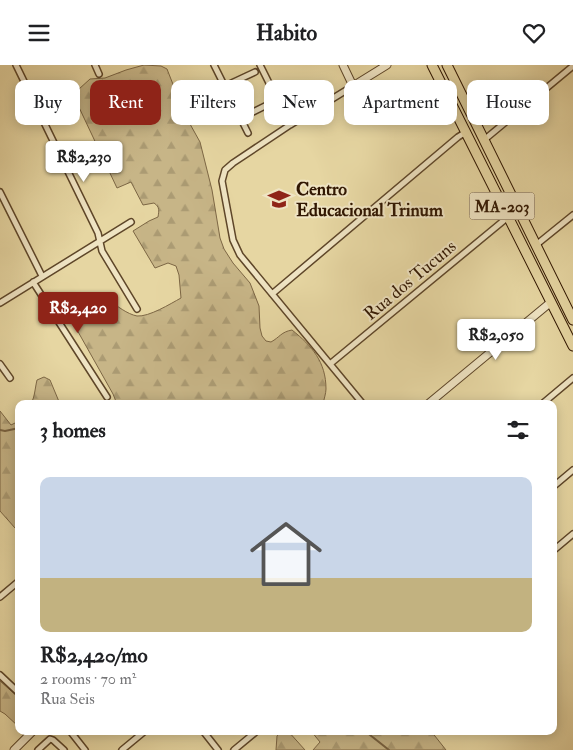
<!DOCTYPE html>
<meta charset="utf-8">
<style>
body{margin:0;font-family:"IM FELL Double Pica",serif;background:#f2f2f2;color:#202124;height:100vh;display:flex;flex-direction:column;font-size:19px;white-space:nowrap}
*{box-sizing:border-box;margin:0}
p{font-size:16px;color:#757577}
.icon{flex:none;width:28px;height:28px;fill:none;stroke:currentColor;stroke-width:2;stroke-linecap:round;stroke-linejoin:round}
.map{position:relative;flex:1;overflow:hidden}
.details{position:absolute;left:15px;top:335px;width:542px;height:335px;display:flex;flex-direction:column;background:#fff;border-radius:10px;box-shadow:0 2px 12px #0003}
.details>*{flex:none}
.guide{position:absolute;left:15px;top:15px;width:544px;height:45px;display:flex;gap:10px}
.price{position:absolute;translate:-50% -42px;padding:0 11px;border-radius:5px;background:#fff;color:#222;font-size:16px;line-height:32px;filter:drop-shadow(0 1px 2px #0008)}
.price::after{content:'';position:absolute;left:50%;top:30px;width:15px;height:11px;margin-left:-8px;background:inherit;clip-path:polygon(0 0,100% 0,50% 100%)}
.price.active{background:#8f2418;color:#fff}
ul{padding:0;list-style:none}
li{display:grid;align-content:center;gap:10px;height:265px;padding:0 25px}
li+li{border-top:1px solid #e0e0e0}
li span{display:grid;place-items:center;height:155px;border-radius:10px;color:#555}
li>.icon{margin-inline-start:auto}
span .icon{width:90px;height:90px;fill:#fffc;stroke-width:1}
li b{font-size:21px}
h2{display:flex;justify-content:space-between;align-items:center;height:60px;padding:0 25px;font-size:21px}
.chip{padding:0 18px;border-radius:10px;background:#fff;box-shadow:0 2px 12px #0003;font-size:18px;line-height:45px}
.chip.active{background:#8f2418;color:#fff}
header{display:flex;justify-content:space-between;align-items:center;height:65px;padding:0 25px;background:#fff;font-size:22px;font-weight:800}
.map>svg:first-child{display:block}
.forest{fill:url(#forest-firs);stroke:#7c6644}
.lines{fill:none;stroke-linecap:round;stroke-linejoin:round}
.stream{stroke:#786241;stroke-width:2}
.minor-casing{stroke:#5e4629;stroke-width:8}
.tertiary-casing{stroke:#5e4629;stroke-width:9}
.primary-casing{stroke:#301601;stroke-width:11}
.minor{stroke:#efe4c3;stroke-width:5}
.tertiary{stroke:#efe4c3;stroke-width:7}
.primary{stroke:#e6d6a2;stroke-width:9}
.labels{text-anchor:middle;stroke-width:4;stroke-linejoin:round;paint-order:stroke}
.shield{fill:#efe4c3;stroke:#69543b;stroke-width:1}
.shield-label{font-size:16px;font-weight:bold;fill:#301601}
.poi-label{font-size:18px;font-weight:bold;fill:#301601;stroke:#efe4c3;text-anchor:start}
.street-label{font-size:18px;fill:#301601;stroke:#efe4c3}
</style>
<header><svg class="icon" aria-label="menu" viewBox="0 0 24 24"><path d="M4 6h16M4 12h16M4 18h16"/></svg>Habito<svg class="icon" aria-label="heart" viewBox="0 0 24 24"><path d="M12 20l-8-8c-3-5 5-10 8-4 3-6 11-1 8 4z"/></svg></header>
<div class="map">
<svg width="573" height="685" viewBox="0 0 573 685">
<defs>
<pattern id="forest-firs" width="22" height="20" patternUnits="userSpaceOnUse" patternTransform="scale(1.25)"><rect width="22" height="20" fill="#c7b587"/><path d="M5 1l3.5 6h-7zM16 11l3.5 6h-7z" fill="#ab9b73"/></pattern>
</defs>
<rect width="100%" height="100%" fill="#e6d6a2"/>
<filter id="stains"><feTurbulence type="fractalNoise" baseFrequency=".004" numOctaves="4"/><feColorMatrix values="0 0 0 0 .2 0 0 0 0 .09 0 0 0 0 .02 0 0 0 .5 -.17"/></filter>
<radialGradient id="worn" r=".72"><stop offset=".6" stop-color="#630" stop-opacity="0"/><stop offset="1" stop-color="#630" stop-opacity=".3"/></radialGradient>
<path class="forest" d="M144,0L161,1L167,4L185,50L200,77L212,125L220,173L224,184L233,198L250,218L259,241L260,263L262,271L266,276L271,277C280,272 281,267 292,265C312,281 326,297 326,324C326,328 324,334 323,339H117L113,329L72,256L109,235C117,241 127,249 137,251C149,252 170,239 181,233L179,210L176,201L168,198L155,203L133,166L149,156L158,152C159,146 160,142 154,138L143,140L131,117L117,123L76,36L79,24L90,14L105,13L126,5Z
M44,312L50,315L60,339H31C35,331 35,323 37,315Z
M0,346L11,360L19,356V463H15L0,446Z
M0,616L19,633V662L5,649L0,646Z
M281,666H288L305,685H276L277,671Z
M311,666H431L446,685H313L320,677Z"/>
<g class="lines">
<path class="stream" d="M0,365L5,366L19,363
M365,666L389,685"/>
<g class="minor-casing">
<path id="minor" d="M16,0L98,168L102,186L137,244
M95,0L99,9
M214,0L248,68
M260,0L290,60
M225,21L255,7
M353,21L290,60L233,98L225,105L222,116L233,175L240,190L363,339
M241,53L271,38
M484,75L573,1
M0,127L42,211
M536,180L573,150
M33,217L107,332
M272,229L458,72L466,67
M0,238L131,157
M0,299L10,313
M330,299L508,152
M542,339L573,313
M554,421L573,405
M554,485L573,469
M0,532L19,516
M0,610L19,628
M70,666L85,685
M203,666L218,685
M38,685L50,674L53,675L64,685
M122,685L145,666
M234,685L257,666"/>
</g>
<g class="tertiary-casing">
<path id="tertiary" d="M343,0L353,21L387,0
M428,339L551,237
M14,685L33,666"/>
</g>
<g class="primary-casing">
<path id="primary" d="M432,0L573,281
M447,0L573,255"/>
</g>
<use href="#minor" class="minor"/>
<use href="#tertiary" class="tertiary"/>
<use href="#primary" class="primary"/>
</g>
<defs>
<g id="school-bare" transform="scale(1.725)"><path d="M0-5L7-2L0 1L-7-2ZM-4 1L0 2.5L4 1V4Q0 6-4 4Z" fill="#8f2418" stroke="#efe4c3" stroke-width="2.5" paint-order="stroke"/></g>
</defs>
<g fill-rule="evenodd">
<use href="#school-bare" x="279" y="134"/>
</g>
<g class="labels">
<rect class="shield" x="469.5" y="127.5" width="65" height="27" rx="4"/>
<g class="shield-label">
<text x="502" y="147">MA-203</text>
</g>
<g class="poi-label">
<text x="296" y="130">Centro<tspan x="296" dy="21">Educacional Trinum</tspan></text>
</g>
<g class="street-label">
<text transform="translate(410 215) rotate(-40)" y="6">Rua dos Tucuns</text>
</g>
</g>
<rect width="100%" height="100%" filter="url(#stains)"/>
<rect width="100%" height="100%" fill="url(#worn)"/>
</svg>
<b class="price" style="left:84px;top:118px">R$2,230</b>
<b class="price active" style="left:78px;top:269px">R$2,420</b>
<b class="price" style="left:496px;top:296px">R$2,050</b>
<div class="guide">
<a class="chip">Buy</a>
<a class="chip active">Rent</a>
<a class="chip">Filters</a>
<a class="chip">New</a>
<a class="chip">Apartment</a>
<a class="chip">House</a>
</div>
<section class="details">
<h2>3 homes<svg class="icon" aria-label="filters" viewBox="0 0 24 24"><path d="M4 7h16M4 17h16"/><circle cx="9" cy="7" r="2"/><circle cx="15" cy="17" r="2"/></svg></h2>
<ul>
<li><span style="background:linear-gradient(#c9d6e8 65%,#c2b280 0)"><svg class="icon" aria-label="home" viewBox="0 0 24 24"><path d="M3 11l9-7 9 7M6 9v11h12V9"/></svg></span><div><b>R$2,420/mo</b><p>2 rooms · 70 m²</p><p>Rua Seis</p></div></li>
</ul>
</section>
</div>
